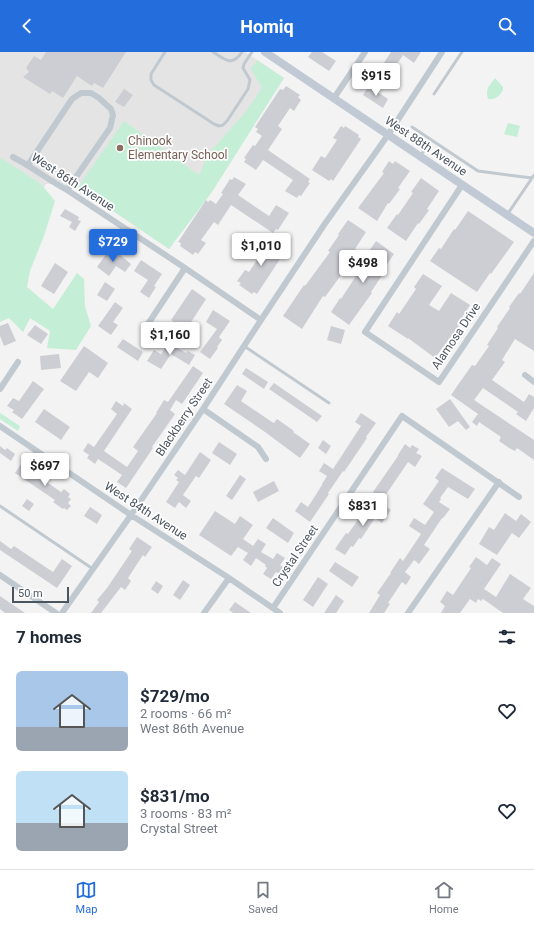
<!DOCTYPE html>
<meta charset="utf-8">
<style>
body{margin:0;font-family:Roboto,sans-serif;background:#f2f2f3;color:#1f2937;height:100vh;display:flex;flex-direction:column;font-size:15px;white-space:nowrap}
*{box-sizing:border-box;margin:0}
p{font-size:13px;color:#747a83}
.icon{flex:none;width:22px;height:22px;fill:none;stroke:currentColor;stroke-width:2;stroke-linecap:round;stroke-linejoin:round}
.map{position:relative;height:561px;overflow:hidden}
.sheet{display:flex;flex-direction:column;background:#fff;flex:1}
.sheet>*{flex:none}
.scale{position:absolute;left:12px;bottom:10px;width:57px;box-sizing:border-box;padding-left:4px;border:2px solid #4b555f;border-top:0;font-size:11px;line-height:14px;white-space:nowrap;color:#4b555f;-webkit-text-stroke:3px #fff;paint-order:stroke}
.price{position:absolute;translate:-50% -34px;padding:0 9px;border-radius:4px;background:#fff;color:#222;font-size:13px;line-height:26px;filter:drop-shadow(0 1px 2px #0008)}
.price::after{content:'';position:absolute;left:50%;top:24px;width:12px;height:9px;margin-left:-6px;background:inherit;clip-path:polygon(0 0,100% 0,50% 100%)}
.price.selected{background:#246ddd;color:#fff}
ul{padding:0;list-style:none}
li{display:flex;align-items:center;gap:12px;height:100px;padding:0 16px}
li span{display:grid;place-items:center;flex:none;width:112px;height:80px;border-radius:6px;color:#555}
li>.icon{margin-inline-start:auto}
span .icon{width:48px;height:48px;fill:#fffc;stroke-width:1}
li b{font-size:17px}
h2{display:flex;justify-content:space-between;align-items:center;height:48px;padding:0 16px;font-size:17px}
header{display:flex;justify-content:space-between;align-items:center;height:52px;padding:0 16px;background:#246ddd;color:#fff;font-size:18px;font-weight:700}
.menu{display:flex;justify-content:space-around;align-items:center;height:56px;border-top:1px solid #e0e1e3;background:#fff;font-size:11px;color:#747a83}
.menu a{display:grid;justify-items:center;gap:2px}
.menu .selected{color:#246ddd}
.map>svg:first-child{display:block}
.education{fill:#e5e4e4}
.green{fill:#c5eed6}
.building{fill:#cdced4}
.lines{fill:none;stroke-linecap:round;stroke-linejoin:round}
.lane{stroke:#c1c9d0;stroke-width:3}
.street{stroke:#c1c9d0;stroke-width:6}
.secondary{stroke:#c1cad4;stroke-width:8}
.education-dot{fill:#8d6e63;stroke:#fff;stroke-width:1.5}
.labels{text-anchor:middle;stroke-width:3.5;stroke-linejoin:round;paint-order:stroke}
.education-label{font-size:12px;fill:#785e54;stroke:#fff;text-anchor:start}
.street-label{font-size:12px;fill:#4b555f;stroke:#fff}
</style>
<header><svg class="icon" aria-label="back" viewBox="0 0 24 24"><path d="M15 5l-7 7 7 7"/></svg>Homiq<svg class="icon" aria-label="search" viewBox="0 0 24 24"><circle cx="10" cy="10" r="6"/><path d="M15 15l6 6"/></svg></header>
<div class="map">
<svg width="534" height="561" viewBox="0 0 534 561">
<rect width="100%" height="100%" fill="#f4f3f3"/>
<path class="education" d="M0,0H245L284,26L169,197L73,132L67,138L56,132H46L0,207Z"/>
<path class="green" d="M257,8L284,26L212,140L169,197L78,135L124,69L199,123L208,102L244,62L262,36L251,17Z
M495,26L503,35V38C500,44 495,48 488,47C485,37 489,34 495,26Z
M508,71L520,74L517,85L504,82Z
M1,106L41,132L55,149L44,184L30,219L27,235L53,257L77,221L84,227L85,254L91,274L76,298L47,296L50,279L30,266L23,280L9,266L0,270V107Z
M0,361L20,374L18,379L0,367Z"/>
<path class="building" d="M46,0H126L103,36L94,31L92,34L77,24L63,46L52,39L50,42L23,25L29,20L26,16L34,4L41,8Z
M312,0H322L336,9L329,19L308,5Z
M391,0H421L414,11L403,3L385,30L376,23Z
M286,34L300,43L298,45L301,48L294,59L290,56L278,74L282,77L268,98L310,127L308,130L310,131L301,144L299,143L297,146L285,139L293,128L263,108L256,118L244,110L246,107L244,106L253,93L255,94L262,84L256,80L258,77L255,75L280,37L283,38Z
M369,34L388,47L383,56L363,43Z
M124,37L133,43L124,55L115,50Z
M341,74L344,76L345,74L359,83L358,85L361,87L333,129L331,127L329,129L312,118L321,104L325,106L337,88L333,86Z
M389,109L393,112L395,109L410,119L398,136L400,137L389,152L388,151L377,169L358,156L384,121L382,120Z
M234,125L246,132L238,143L257,156L269,164L276,153L289,161L278,178L276,177L273,181L231,153L218,173L214,170L201,188L206,191L198,202L195,200L193,203L180,194L181,191L178,190L206,148L208,150L210,148L216,152L223,142L221,141L230,127L232,128Z
M421,126L439,139L427,157L429,158L419,172L418,171L406,189L387,176L397,162L398,163L413,141L411,140Z
M65,157L79,165L78,168L81,169L75,179L69,175L72,170L60,164Z
M468,159L514,190L491,222L490,221L477,240L430,209L439,196L441,197L454,177L455,178Z
M348,168L366,180L355,197L357,198L345,214L347,215L325,245L323,244L302,277L283,264L304,233L305,234L330,200L328,199L339,183L338,182Z
M266,186L282,197L281,199L284,201L257,242L254,240L252,242L239,233L241,231L237,229L245,218L249,220L261,202L257,199Z
M376,189L394,202L381,221L383,222L371,240L372,241L349,273L331,260L340,246L341,247L356,224L355,223L369,204L367,202Z
M109,198L117,204L119,202L131,212L125,220L116,214L109,224L97,215Z
M141,208L162,222L154,234L156,235L149,246L140,240L148,228L134,219Z
M55,211L68,220L54,242L41,234Z
M534,221V299L515,287L502,308L505,310L492,328L524,350L529,342L534,345V356L526,369L516,362L518,360L483,336L474,348L534,388V408L517,396L515,399L509,396L499,389L501,385L479,370L477,374L472,370L478,362L451,343L460,330L472,313L475,314L489,294L487,293L498,276L497,275L510,256L509,255L519,241L520,242Z
M423,222L442,234L429,253L439,259L451,241L470,253L457,273L459,274L449,287L435,306L408,286V287L388,274L397,260L399,262L416,237L414,235Z
M105,230L115,237L107,249L97,243Z
M192,237L206,247L186,278L171,268Z
M115,250L123,256L113,270L118,273L111,283L98,274Z
M213,258L230,269L219,285L222,288L217,295L218,296L210,307L200,300L217,277L206,270Z
M8,271L16,289L4,294L0,284V274Z
M35,273L48,282L41,292L27,283Z
M331,274L345,278L341,292L327,288Z
M123,287L143,300L138,309L117,295Z
M170,289L177,293L176,295L186,301L188,299L195,303L189,313L171,302L161,317L147,309L154,298L161,302Z
M84,294L108,311L98,326L89,320L76,339L60,329Z
M59,302L61,316L41,318L40,304Z
M193,314L203,321L182,352L176,348L170,358L175,362L152,395L153,396L126,436L117,430L122,423L98,407L95,412L87,406L89,403L83,399L88,391L94,395L117,362L111,357L116,349L123,354L124,351L132,357L104,399L127,415L138,399L133,395L157,361H156L164,348L168,350Z
M246,316L268,330L264,337L242,322Z
M33,329L44,337L22,367L12,360L14,358L7,354L13,346L19,349Z
M274,331L322,364L317,370L269,337Z
M237,333L247,339L241,349L272,370L274,371L277,367L294,379L293,380L310,392L300,406L265,380L224,352Z
M450,347L470,375L466,378L458,369L449,375L436,357Z
M44,357L70,375L61,388L35,370Z
M361,361L376,371L366,385L367,386L344,420L343,419L328,441L329,442L310,470L295,459L301,450L308,455L322,433V432L327,424L319,419L324,411L333,417L361,374L355,370Z
M323,388L331,394L326,402L318,396Z
M219,390L237,402L230,413L212,401Z
M405,392L410,396L412,393L419,397L416,401L422,404L415,415L408,410L383,447L373,440L398,404V403Z
M0,394L5,398L7,396L15,402L11,409L0,401Z
M200,400L211,408L199,426L196,424L183,443L191,449L186,456L179,450L175,456L166,450L179,430L176,428L178,426L174,423L178,418L185,423Z
M21,412L61,440L64,437L70,442L68,445L71,447L68,451L71,454L67,458L64,456L63,457L53,450L55,448L15,421Z
M442,416L475,437L468,447L448,435L440,446L441,447L439,450L450,457L443,466H442L424,493L430,497L419,512L414,508L405,520L411,525L406,533L402,530L388,551L390,552L384,561H369L380,543L377,541L391,521H390L400,506L403,509L421,482L409,474L414,466L425,473L434,460L423,452L439,429L435,426Z
M240,423L246,427L232,448L226,444Z
M274,429L279,439L258,450L253,440Z
M27,447L34,452L29,459L22,454Z
M380,450L391,458L382,471L375,466L361,487L359,486L353,495L351,494L345,503L335,497L346,481L348,482L368,453L375,458Z
M90,455L102,463L97,472L84,464Z
M215,459L235,472L240,464L253,473L243,487L253,494L258,487L266,492L261,500L273,507L277,501L285,506L280,513L283,515L279,522L276,520L271,527L263,522L267,516L265,514L266,513L256,506L251,514L243,508L248,501L238,495L231,504L199,483Z
M505,461L516,469L521,462L531,470L519,486L512,481L497,503L479,492L489,475L494,478Z
M273,466L294,481L288,491L266,476Z
M137,485L152,495L145,505L143,503L128,526L131,529L125,538L121,535L101,561H91L99,550L97,548L107,536L132,499L129,497Z
M0,489L11,497L14,494L53,520L62,507L72,514L57,536L0,498Z
M476,505L487,513L492,506L501,512L484,537L496,545L510,522L531,536L523,547L534,554V561H503L483,547L481,549L478,547L476,551L470,547L460,561H441L445,554L440,550L447,539L453,543L471,516L469,515Z
M335,510L359,525L352,535L329,519Z
M318,525L328,532L313,555L303,548Z
M183,528L190,533L180,548L173,543Z
M156,529L163,534L158,542L151,537Z
M336,543L344,549L336,561H324Z
M0,544L25,561H5L0,557Z
M235,550L251,561H233L229,558Z"/>
<g class="lines">
<path class="lane" d="M165,0L151,22V28L154,33L214,72L219,74L223,73L227,69L248,37L250,28L243,16L244,12L252,0
M213,0C226,8 232,15 242,0
M434,42L462,0
M412,75L478,119L532,126
M421,103L431,88
M507,163L534,123
M244,294L329,351
M0,454L93,517"/>
<path class="street" d="M334,46L365,0
M13,105C32,115 49,128 67,138L185,216L261,268
M28,113L72,47L81,41H91L99,46L111,57L113,63L110,76L67,138
M462,133L365,280L439,330L534,189
M148,272L185,216
M525,323L534,330
M0,337L18,310
M203,357L258,395L266,407
M0,374L131,463L229,526L280,561
M0,523L56,561
M273,556L402,364L519,445
M62,561L131,463L203,357L244,294L261,268L324,173L388,83L442,0
M204,561L229,526
M408,561L499,430"/>
<path class="secondary" d="M265,0L534,181"/>
</g>
<circle class="education-dot" cx="120" cy="96" r="4"/>
<g class="labels">
<g class="education-label">
<text x="128" y="93">Chinook<tspan x="128" dy="14">Elementary School</tspan></text>
</g>
<g class="street-label">
<text transform="translate(426 94) rotate(34)" y="4">West 88th Avenue</text>
<text transform="translate(73 130) rotate(33)" y="4">West 86th Avenue</text>
<text transform="translate(456 284) rotate(-56)" y="4">Alamosa Drive</text>
<text transform="translate(184 365) rotate(-56)" y="4">Blackberry Street</text>
<text transform="translate(146 459) rotate(33)" y="4">West 84th Avenue</text>
<text transform="translate(295 504) rotate(-56)" y="4">Crystal Street</text>
</g>
</g>
</svg>
<div class="scale">50 m</div>
<b class="price" style="left:376px;top:45px">$915</b>
<b class="price selected" style="left:113px;top:211px">$729</b>
<b class="price" style="left:261px;top:215px">$1,010</b>
<b class="price" style="left:363px;top:232px">$498</b>
<b class="price" style="left:170px;top:304px">$1,160</b>
<b class="price" style="left:45px;top:435px">$697</b>
<b class="price" style="left:363px;top:475px">$831</b>
</div>
<section class="sheet">
<h2>7 homes<svg class="icon" aria-label="filters" viewBox="0 0 24 24"><path d="M4 7h16M4 17h16"/><circle cx="9" cy="7" r="2"/><circle cx="15" cy="17" r="2"/></svg></h2>
<ul>
<li><span style="background:linear-gradient(#a9c7e8 70%,#9aa5b1 0)"><svg class="icon" aria-label="home" viewBox="0 0 24 24"><path d="M3 11l9-7 9 7M6 9v11h12V9"/></svg></span><div><b>$729/mo</b><p>2 rooms · 66 m²</p><p>West 86th Avenue</p></div><svg class="icon" aria-label="heart" viewBox="0 0 24 24"><path d="M12 20l-8-8c-3-5 5-10 8-4 3-6 11-1 8 4z"/></svg></li>
<li><span style="background:linear-gradient(#bfe0f5 65%,#9aa5b1 0)"><svg class="icon" aria-label="home" viewBox="0 0 24 24"><path d="M3 11l9-7 9 7M6 9v11h12V9"/></svg></span><div><b>$831/mo</b><p>3 rooms · 83 m²</p><p>Crystal Street</p></div><svg class="icon" aria-label="heart" viewBox="0 0 24 24"><path d="M12 20l-8-8c-3-5 5-10 8-4 3-6 11-1 8 4z"/></svg></li>
</ul>
</section>
<nav class="menu">
<a class="selected"><svg class="icon" aria-label="map" viewBox="0 0 24 24"><path d="M3 6l6-2 6 2 6-2v14l-6 2-6-2-6 2zM9 4v14M15 6v14"/></svg>Map</a>
<a><svg class="icon" aria-label="saved" viewBox="0 0 24 24"><path d="M7 4h10v16l-5-4-5 4z"/></svg>Saved</a>
<a><svg class="icon" aria-label="home" viewBox="0 0 24 24"><path d="M3 11l9-7 9 7M6 9v11h12V9"/></svg>Home</a>
</nav>
